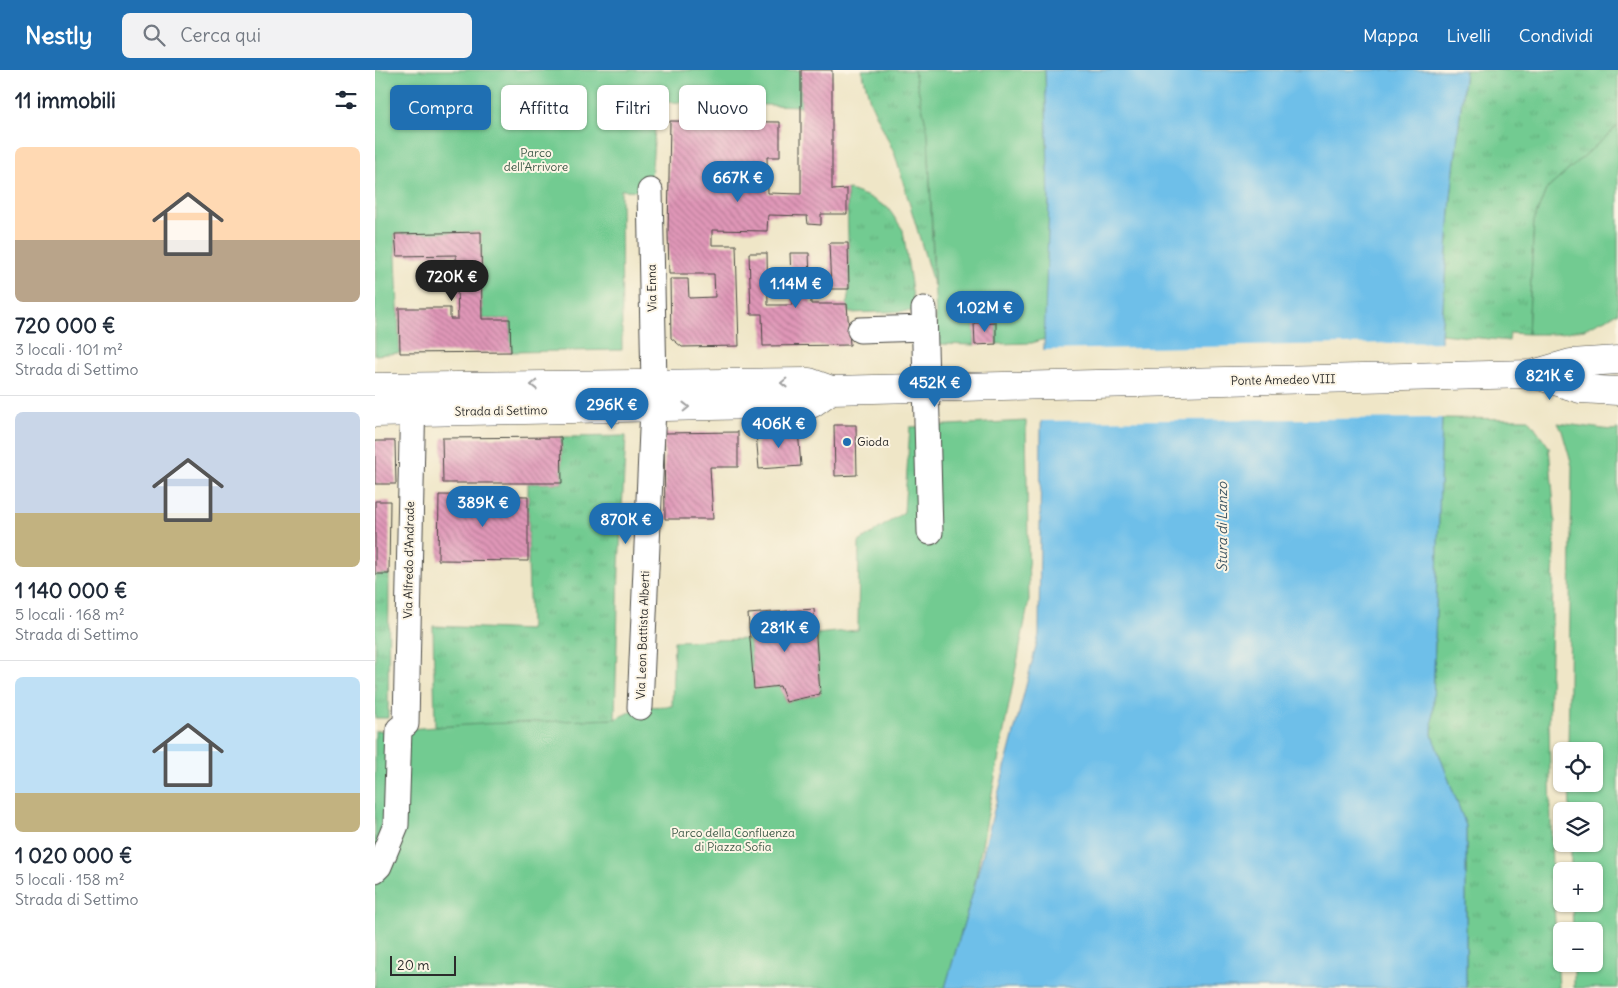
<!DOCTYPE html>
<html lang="it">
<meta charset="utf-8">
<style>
body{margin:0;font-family:Delius,sans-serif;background:#f2f2f3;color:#1f2937;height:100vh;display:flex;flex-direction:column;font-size:19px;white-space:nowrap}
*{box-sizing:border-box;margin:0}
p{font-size:16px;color:#747a83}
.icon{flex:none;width:28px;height:28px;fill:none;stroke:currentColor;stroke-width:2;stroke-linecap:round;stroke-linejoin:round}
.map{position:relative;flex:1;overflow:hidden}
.panel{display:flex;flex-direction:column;background:#fff;width:375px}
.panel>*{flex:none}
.hud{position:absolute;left:15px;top:15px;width:475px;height:45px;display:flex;gap:10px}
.buttons{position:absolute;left:1178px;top:672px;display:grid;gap:10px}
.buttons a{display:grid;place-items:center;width:50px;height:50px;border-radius:8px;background:#fff;box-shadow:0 1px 4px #0004;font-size:25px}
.scale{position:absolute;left:15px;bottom:12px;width:66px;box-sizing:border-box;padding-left:5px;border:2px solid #2b2b2b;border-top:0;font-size:14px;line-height:18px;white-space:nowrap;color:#2b2b2b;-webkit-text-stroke:4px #fcf5e5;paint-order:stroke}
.price{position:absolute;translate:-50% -42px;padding:0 11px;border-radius:18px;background:#1f6fb2;color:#fff;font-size:16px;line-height:32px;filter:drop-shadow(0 1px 2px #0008)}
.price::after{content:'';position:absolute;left:50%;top:30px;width:15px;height:11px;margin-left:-8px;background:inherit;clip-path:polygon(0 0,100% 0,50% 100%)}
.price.active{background:#222;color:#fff}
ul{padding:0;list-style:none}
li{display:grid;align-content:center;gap:10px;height:265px;padding:0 15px}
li+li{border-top:1px solid #e0e1e3}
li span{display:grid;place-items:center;height:155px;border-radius:8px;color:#555}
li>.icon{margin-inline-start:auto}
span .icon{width:90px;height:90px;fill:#fffc;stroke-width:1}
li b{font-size:21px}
h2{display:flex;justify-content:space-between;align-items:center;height:60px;padding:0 15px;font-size:21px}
.tag{padding:0 18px;border-radius:8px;background:#fff;box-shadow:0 1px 4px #0004;font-size:18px;line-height:45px}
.tag.active{background:#1f6fb2;color:#fff}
header{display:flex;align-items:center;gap:30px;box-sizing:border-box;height:70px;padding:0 25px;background:#1f6fb2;color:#fff}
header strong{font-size:24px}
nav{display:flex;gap:28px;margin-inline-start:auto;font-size:18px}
.search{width:350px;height:45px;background:#f2f2f3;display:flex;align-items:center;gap:12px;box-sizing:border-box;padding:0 18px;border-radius:8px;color:#747a83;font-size:19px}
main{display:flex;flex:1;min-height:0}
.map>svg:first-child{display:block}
.grass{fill:url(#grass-tufts);stroke:#4e7b5e}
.park{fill:#72cb91;stroke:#4e7b5e}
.water{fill:#6ebfe9;stroke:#4c758a}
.pier{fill:#efe6c7}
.building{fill:url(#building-back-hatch)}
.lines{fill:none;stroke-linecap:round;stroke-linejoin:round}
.minor-casing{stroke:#484742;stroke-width:27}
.major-casing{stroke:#484742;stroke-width:29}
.minor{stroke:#fff;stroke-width:25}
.major{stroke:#fff;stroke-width:28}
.oneway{stroke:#a0a0a0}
.poi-dot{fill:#1f6fb2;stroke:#fcf5e5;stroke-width:2}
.labels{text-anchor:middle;stroke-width:4;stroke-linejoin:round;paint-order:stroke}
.park-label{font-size:12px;fill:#405b4a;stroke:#fcf5e5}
.street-label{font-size:12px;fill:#2b2b2b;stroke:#fcf5e5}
.poi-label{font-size:12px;fill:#2b2b2b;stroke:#fcf5e5;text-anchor:start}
.water-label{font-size:14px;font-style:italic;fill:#3f5764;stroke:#fcf5e5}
</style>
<header>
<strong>Nestly</strong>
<div class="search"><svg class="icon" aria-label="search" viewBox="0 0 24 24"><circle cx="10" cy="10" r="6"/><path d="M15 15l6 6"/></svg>Cerca qui</div>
<nav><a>Mappa</a><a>Livelli</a><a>Condividi</a></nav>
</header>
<main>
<section class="panel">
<h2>11 immobili<svg class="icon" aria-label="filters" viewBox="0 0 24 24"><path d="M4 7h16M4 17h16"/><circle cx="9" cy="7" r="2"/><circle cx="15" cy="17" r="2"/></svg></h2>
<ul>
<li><span style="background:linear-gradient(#ffd9b3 60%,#b9a48a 0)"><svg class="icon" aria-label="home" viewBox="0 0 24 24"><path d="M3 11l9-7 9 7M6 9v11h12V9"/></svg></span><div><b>720 000 €</b><p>3 locali · 101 m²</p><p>Strada di Settimo</p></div></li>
<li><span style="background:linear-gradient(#c9d6e8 65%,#c2b280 0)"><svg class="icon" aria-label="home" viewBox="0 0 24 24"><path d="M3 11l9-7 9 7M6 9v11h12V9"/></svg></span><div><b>1 140 000 €</b><p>5 locali · 168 m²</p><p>Strada di Settimo</p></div></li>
<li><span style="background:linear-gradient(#bfe0f5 75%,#c2b280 0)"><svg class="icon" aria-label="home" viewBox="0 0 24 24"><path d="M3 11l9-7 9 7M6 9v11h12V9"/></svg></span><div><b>1 020 000 €</b><p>5 locali · 158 m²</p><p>Strada di Settimo</p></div></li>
</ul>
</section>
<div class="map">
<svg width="1243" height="918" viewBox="0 0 1243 918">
<defs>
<pattern id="grass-tufts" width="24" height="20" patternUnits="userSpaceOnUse" patternTransform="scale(1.25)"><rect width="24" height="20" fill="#72cb91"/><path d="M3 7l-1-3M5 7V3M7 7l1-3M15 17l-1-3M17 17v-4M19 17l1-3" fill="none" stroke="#63ae7d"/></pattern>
<pattern id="building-back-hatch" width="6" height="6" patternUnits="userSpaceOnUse" patternTransform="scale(1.25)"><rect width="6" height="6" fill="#e097b8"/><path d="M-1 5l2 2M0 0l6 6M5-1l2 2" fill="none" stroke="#b67b96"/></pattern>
</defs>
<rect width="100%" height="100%" fill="#fcf5e5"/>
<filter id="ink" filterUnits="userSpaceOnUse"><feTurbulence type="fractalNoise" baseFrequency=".02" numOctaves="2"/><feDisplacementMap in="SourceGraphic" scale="10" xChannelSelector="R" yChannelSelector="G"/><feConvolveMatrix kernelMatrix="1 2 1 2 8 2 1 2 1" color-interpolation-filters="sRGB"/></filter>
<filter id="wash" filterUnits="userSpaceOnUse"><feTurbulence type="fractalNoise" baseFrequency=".0096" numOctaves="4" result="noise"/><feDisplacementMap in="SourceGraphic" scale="20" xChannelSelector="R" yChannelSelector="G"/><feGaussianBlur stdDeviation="1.12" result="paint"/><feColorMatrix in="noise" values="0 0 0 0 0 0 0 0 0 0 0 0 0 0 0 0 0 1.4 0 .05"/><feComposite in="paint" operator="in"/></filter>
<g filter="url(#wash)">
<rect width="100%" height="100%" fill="#efe6c7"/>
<path class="grass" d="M487,0H539L553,63L559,216L520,85L495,31Z
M1090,0H1243V56L1171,120L1159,151L1153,264L1135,263L1134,271L1066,264L1076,127Z
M472,119L494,127L513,138L528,160L540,241L474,243L472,234L474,219Z
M1067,348L1154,349L1174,377L1180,448L1174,653L1177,803L1184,918H1091V756L1057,665Z
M251,366L244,497L240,649L60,657L58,556L155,560L153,491V413H187L186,367Z
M0,504H14L13,648H0Z"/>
<path class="park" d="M0,0H426V36L290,32L281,47L275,121L246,120L247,280L136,282L135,249H107L105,162L20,164L25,283L0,285Z
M539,0H670L674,132L670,269L657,273L621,274V252L599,253L600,275L562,274L553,63Z
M1243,56V243L1209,259L1181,264H1153L1159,151L1171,120Z
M651,351L654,530L598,822L570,918H0V661L107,654L240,649L265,637L297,636L299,571L375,569L379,618L405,616L411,632L445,624L441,564L483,560L484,472L529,442L535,357Z
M1183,353L1236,360L1243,359V918H1199V894H1219V861H1198L1197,834H1219V801H1196V774H1219V741H1195L1194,714H1219V681H1193L1197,396L1187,361Z"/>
<path class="water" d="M670,0H1090L1076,127L1066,264L1067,348L1057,665L1091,756V918H570L598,822L664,565L666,360L674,132Z"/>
<path class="pier" d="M1069,272L1070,348L664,351L667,280Z"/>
<g id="blocks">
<path class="building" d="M426,0H457V120L472,119V144H446V155L433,154L432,146L393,145L392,161L337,160V175H361L364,276L307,277L296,268L295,209H313L314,228L340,227L339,204H294L293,162L295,51L405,52V87H392L393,123L426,124Z
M106,162L107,249H135L136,282L25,283L24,238H75V249H83L81,185L22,186L20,164Z
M454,173H473L474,219H456Z
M374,183H392L393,235H417L415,183H434L436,234H472L475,275L388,276L387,244H376Z
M621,252V274L600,275L599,253Z
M459,355H481L482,405L460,406Z
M423,360L426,396L384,399L381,363Z
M363,362V397H335L338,449H290L289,363Z
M186,367L187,413H68L67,368Z
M0,371H20L21,414H0Z
M64,425L153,426V491L63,490Z
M0,431H15L14,504H0Z
M439,539L445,624L411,632L405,616L379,619L373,544Z"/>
</g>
</g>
<g filter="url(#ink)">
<use href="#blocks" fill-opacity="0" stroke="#484742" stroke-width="1"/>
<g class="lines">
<g class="minor-casing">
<path id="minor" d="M549,239L555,462
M485,260L549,258
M265,637L279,314L275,121
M0,800L4,796L21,755L24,659L31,654L38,322"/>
</g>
<g class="major-casing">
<path id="major" d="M1158,304L1205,319L1243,321
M0,317L434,312L456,320L1158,304L1196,293L1243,290
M0,343L436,334L456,320"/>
</g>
<use href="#minor" class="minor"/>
<use href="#major" class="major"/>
</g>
<defs><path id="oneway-chevron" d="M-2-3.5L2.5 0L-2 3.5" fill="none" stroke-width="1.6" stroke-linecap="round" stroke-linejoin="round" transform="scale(1.25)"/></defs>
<g class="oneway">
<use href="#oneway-chevron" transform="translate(409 313) rotate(179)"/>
<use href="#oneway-chevron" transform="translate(159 315) rotate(179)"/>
<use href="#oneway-chevron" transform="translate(311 337) rotate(-1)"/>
</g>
</g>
<circle class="poi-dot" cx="472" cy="372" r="5"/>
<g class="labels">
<g class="park-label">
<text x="161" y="87">Parco<tspan x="161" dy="14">dell'Arrivore</tspan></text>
<text x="358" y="767">Parco della Confluenza<tspan x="358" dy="14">di Piazza Sofia</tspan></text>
</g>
<g class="street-label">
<text transform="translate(277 218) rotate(-91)" y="4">Via Enna</text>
<text transform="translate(908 310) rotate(-1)" y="4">Ponte Amedeo VIII</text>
<text transform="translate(126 341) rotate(-1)" y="4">Strada di Settimo</text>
<text transform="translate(34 490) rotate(-89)" y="4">Via Alfredo d'Andrade</text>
<text transform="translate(268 565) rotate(-88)" y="4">Via Leon Battista Alberti</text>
</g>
<g class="poi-label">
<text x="482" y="376">Gioda</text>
</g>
<g class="water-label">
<text transform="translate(847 457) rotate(-90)" y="5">Stura di Lanzo</text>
</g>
</g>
</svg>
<div class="buttons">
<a><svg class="icon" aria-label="locate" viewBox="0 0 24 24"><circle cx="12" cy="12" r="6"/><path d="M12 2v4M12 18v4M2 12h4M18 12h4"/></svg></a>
<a><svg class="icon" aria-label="layers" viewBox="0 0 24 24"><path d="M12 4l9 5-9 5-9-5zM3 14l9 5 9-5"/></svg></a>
<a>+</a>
<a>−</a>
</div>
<div class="scale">20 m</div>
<b class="price" style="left:363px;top:133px">667K €</b>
<b class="price active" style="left:77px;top:232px">720K €</b>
<b class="price" style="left:421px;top:239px">1.14M €</b>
<b class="price" style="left:610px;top:263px">1.02M €</b>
<b class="price" style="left:1175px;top:331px">821K €</b>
<b class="price" style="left:560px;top:338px">452K €</b>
<b class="price" style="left:237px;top:360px">296K €</b>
<b class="price" style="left:404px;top:379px">406K €</b>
<b class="price" style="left:108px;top:458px">389K €</b>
<b class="price" style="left:251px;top:475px">870K €</b>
<b class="price" style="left:410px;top:583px">281K €</b>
<div class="hud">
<a class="tag active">Compra</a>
<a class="tag">Affitta</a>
<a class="tag">Filtri</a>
<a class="tag">Nuovo</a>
</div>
</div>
</main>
